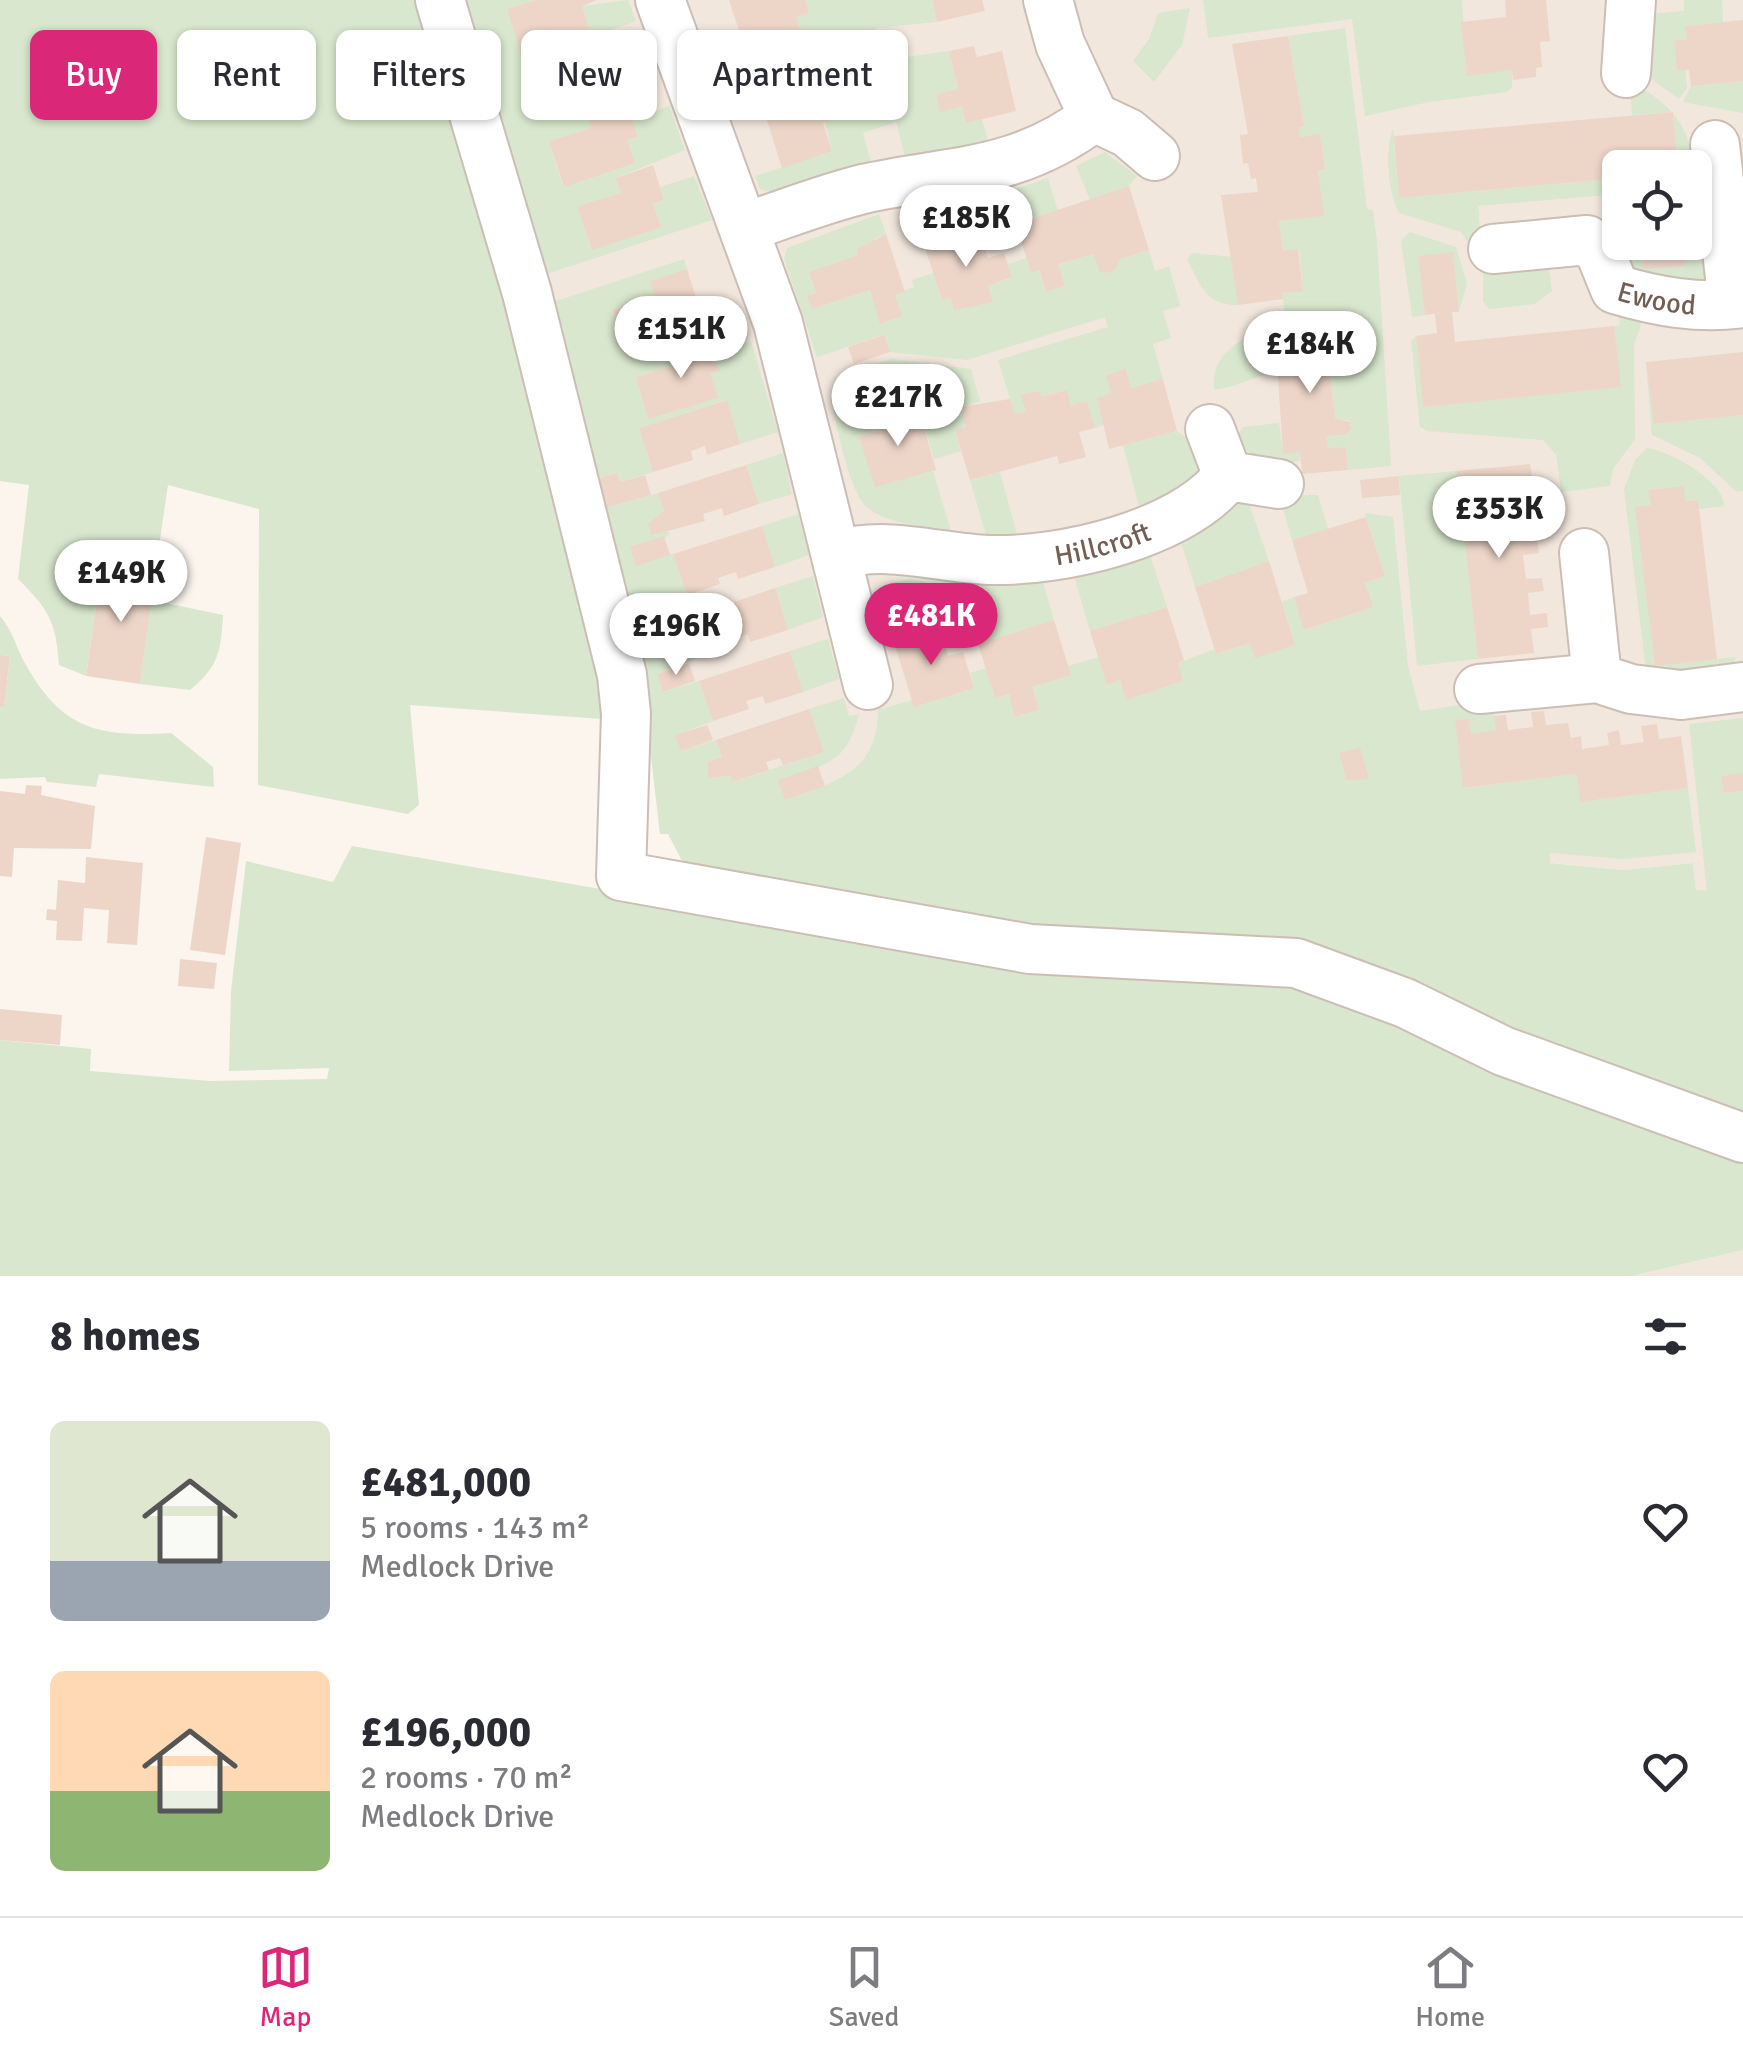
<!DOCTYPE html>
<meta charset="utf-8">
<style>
body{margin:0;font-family:Signika,sans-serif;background:#f2f2f3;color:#2b2b33;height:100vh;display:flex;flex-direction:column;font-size:38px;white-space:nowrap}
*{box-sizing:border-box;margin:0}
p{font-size:32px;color:#7c7c81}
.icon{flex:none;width:55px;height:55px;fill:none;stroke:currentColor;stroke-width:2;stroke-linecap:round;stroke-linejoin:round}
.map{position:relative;height:1276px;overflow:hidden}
.sheet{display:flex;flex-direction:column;background:#fff;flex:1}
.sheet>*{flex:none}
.banner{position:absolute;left:30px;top:30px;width:1000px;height:90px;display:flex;gap:20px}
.buttons{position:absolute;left:1602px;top:150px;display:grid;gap:20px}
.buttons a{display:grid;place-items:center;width:110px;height:110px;border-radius:15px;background:#fff;box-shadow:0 2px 8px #0004;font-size:50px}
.price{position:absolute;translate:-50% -85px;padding:0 22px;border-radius:35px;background:#fff;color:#222;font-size:32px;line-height:65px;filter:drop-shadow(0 2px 5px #0008)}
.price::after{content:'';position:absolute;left:50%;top:60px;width:30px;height:22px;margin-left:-15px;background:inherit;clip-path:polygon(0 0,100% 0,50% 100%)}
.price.selected{background:#db2777;color:#fff}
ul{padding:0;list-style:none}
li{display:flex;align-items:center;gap:30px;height:250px;padding:0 50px}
li span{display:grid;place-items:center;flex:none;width:280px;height:200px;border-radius:15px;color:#555}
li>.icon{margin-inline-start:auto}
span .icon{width:120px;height:120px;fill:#fffc;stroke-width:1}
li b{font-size:42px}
h2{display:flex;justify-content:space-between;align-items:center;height:120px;padding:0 50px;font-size:42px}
.pill{padding:0 35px;border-radius:15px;background:#fff;box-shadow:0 2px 8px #0004;font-size:35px;line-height:90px}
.pill.selected{background:#db2777;color:#fff}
.tabs{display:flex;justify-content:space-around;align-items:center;height:140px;border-top:2px solid #e1e1e2;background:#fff;font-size:28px;color:#7c7c81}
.tabs a{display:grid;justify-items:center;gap:5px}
.tabs .selected{color:#db2777}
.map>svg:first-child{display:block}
.residential{fill:#f2e7dd;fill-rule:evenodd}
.green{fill:#d8e7cd}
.building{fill:#edd6c8}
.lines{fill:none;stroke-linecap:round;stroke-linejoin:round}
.minor-casing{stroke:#ccbeb4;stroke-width:52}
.minor{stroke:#fff;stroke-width:48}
.labels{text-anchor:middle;stroke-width:8;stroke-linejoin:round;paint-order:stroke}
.street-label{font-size:28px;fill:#745d52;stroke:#fdf9f4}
</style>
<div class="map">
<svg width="1743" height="1276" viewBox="0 0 1743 1276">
<rect width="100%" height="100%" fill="#fbf5ee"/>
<path class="residential" d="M450,0H1743V892L1696,891L1693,863L1623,870L1513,859L788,828L660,834L644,697ZM1620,168H1695V242H1620Z
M1743,1250V1276H1631Z"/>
<path class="green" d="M0,0H415L510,301L616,720L410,705L419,805L408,814L258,785L259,509L168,485L155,573L102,565L86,676L59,665C56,621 49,610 18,579L29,485L0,481Z
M454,0H536L507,9L522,52L590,31L582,6L628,0L636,21L566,47L569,60L527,73L542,119L611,97L614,106L587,115L591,128L549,141L563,186L634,163L627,140L638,137L632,121L669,106L685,150L616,178L621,193L578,206L591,249L661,227L653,203L664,200L660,187L694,176L712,220L540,276Z
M805,0H932L937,22L876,28L878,61L949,51L958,89L936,94L940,111L962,106L966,122L982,119L988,141L905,157L896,122L863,133L871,162L773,193L760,189L755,176L832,151L825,122L839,117L833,100L816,105L805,73L785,80L775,53L804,43L796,17L809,13Z
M1203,0H1462L1467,75L1512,70V87L1507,92L1429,102L1365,116L1352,19L1208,38Z
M1684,0H1722L1723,22L1686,26L1687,40L1674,41L1677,71L1685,70L1687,88L1679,99L1644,74L1649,14L1684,11Z
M1190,8L1182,45L1154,82L1133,61L1149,39L1158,13Z
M1345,28L1367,209L1373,210L1377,241L1391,466L1348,470L1346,447L1328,448L1326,436L1345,435L1351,428L1350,421L1335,418L1330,375L1348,373L1344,335L1320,338L1319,327L1294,329L1293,314L1285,315L1282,293L1303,290L1299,250L1283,251L1279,221L1323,215L1318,171L1325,169L1320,134L1300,137L1299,128L1304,126L1288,36Z
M1743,81V113L1683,102L1691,86Z
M1638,85C1674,109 1688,124 1694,167H1678L1673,112L1632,115L1630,86Z
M1393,129L1399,198L1620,178V194L1478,206L1481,237L1475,254L1461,232L1399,213C1388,192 1384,151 1393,129Z
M1105,152L1137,176L1129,186L1090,200L1076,166Z
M1048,178L1058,211L1016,224L1006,192Z
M879,214L886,234L874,239L875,244L856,250L858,255L809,272L816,293L808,296L812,309L870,290L881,324L902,316L895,295L914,287L912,280L933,273L942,300L950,298L954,310L992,302L988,286L1011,278L1008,264L1026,258L1031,272L1039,270L1046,292L1065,286L1058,264L1093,254L1099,271L1115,270L1120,259L1149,250L1155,271L1169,266L1180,306L1163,311L1171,338L1153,344L1163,379L1131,388L1126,370L1107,374L1111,394L1097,399L1104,425L1095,428L1087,402L1071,406L1066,390L1041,397L1039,391L1022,395L1026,412L1015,414L998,360L1108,327L1105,317L967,360L890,352L883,335L817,357L784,259L787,248Z
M1695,216L1706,282L1643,290L1629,264L1630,243L1642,242L1644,269L1685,266L1683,243L1695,242Z
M1410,232L1456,247L1467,283L1459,312L1453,253L1419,256L1425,315L1412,317L1401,241Z
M1192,253L1233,257L1238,305C1206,306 1200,284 1187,259Z
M684,259L687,269L655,297L613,311L627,354L696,333L699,341L672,350L676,365L636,377L648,418L717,398L710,373L719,370L714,353L751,341L778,432L740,444L726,400L639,428L653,472L620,482L617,473L596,479L550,303Z
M1548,260L1552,291L1535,304L1489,309L1483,301V267Z
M1617,301L1638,315L1641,325L1634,344L1635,439L1613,469L1610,486L1561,492L1556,455L1543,440L1428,431L1420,427L1411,341L1416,336L1423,406L1620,387L1614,326L1620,325Z
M1268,331L1272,362H1277L1278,371C1261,374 1226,391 1214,389C1210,357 1239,336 1268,331Z
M892,359L971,369L980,401L961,408L966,427L955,431L961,451L934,459L923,421L909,424L902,402L885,407L890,427L859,437L875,486L933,471L951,531C926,526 889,525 868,508C848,493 837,422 830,397L858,387L854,371Z
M1646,362L1655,424L1743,415V491L1737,492L1700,458L1652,435Z
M1279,423L1283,453L1300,452L1301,461C1274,464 1249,464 1238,435L1243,427Z
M1177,431C1197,444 1201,454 1202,477L1141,514L1123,445Z
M1647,448C1672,452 1722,480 1725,506L1699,509L1698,500L1685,501L1683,486L1649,490L1651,505L1636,507L1655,665L1736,657L1730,673L1646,672L1624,489L1635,460Z
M783,453L792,494L759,504L746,465Z
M1457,471L1478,659L1417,666L1399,476Z
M1000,472L1019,542H988L970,480Z
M658,493L664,511L648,523L670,533L636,565L673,554L687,595L632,614L605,508Z
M1246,495L1269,561L1195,587L1178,533Z
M1292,495H1318L1328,529L1292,540L1281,502Z
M1365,513L1393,517L1408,666L1420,711L1492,700L1496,730L1471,734L1464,788L1576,774L1580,802L1688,788L1696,852L1624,859L1550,853V863L1623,870L1693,863L1696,890L1707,891L1689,724L1743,718V773L1721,776L1724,793L1743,791V1122L1189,948L693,882L668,834H660L637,633L687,618L701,657L657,674L663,692L699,681L713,721L676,735L681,751L716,740L722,757L708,762V778L731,776L733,782L823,752L809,709L844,698L849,716L859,714C846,766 825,764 778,780L785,800C836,782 878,772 878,710L912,700L915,706L974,688L970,673L986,668L995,698L1009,694L1016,717L1039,710L1032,687L1070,675L1068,666L1099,657L1108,684L1120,680L1127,699L1183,681L1178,663L1215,649L1217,654L1250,643L1256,657L1295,645L1282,602L1294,597L1305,630L1372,607L1365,583L1385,576Z
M798,514L809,555L775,567L762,526Z
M1147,546L1167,607L1090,631L1072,569Z
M1041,575L1054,620L978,644L961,587L964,576Z
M813,576L823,617L788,630L775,588Z
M910,579L925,582L942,636L930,638L927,629L893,639L878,592L886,584Z
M151,600L223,615C221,650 219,667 190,690L140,684Z
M0,616C13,631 16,648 26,665C63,731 100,737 171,733L213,767L214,787L99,774L96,787L47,782L45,777L0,779V707L4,706L10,656L0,655Z
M828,639L839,679L803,692L790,651Z
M352,846L698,906L1311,978L1743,1145V1250L1631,1276H0V1040L91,1049L90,1071L209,1081L327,1079L329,1068L229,1071L231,991L246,861L333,882Z"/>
<path class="building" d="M536,0H597L582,6L590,31L521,53L507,9Z
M729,0H805L809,13L796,17L804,43L749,61Z
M932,0H982L985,11L937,22Z
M1505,0H1546L1550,41L1540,42L1542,67L1536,68V77L1513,80L1512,70L1467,76L1461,22L1506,17Z
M1743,20V81L1691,86L1689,70L1677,71L1674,40H1687L1685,26Z
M603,35L614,70L603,74L611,97L542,119L527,73L569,60L565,47Z
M1288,36L1304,126L1299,128L1300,137L1320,134L1325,169L1318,171L1324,216L1279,221L1283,251L1298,249L1303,291L1282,293L1283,299L1238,305L1221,195L1258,192L1256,178L1251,179L1248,163L1243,164L1240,135L1248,134L1232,44Z
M974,46L977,57L1002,51L1016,111L966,123L962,106L940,112L936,94L958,89L949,51Z
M806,73L816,105L833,100L839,117L823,123L832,151L782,168L757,89Z
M626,102L638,137L627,140L635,163L564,187L549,141L591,128L587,115Z
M1673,112L1678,168H1620V178L1399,198L1394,136Z
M653,165L664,200L653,203L661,227L592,250L577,206L621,193L616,178Z
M1129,186L1149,250L1120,259L1115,270L1106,273L1099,271L1093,254L1058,264L1065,286L1046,292L1039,270L1031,273L1016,224Z
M979,230L988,258L1004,253L1012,277L988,286L993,302L954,310L950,298L942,300L925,248Z
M886,234L905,292L895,295L902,316L880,324L870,290L812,309L807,296L816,293L809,272L858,255L856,250Z
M1642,242H1683L1685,266L1644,269Z
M1453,252L1459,312H1452L1455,342L1614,326L1621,387L1423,407L1416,336L1437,333L1435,314L1425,315L1418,256Z
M687,269L698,304L688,307L696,333L626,354L613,310L655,297L650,281Z
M1319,326L1320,338L1345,335L1348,374L1330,375L1335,418L1350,422L1351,429L1345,435L1326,436L1328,448L1346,447L1348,470L1302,474L1300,452L1283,454L1277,362H1272L1268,331Z
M884,335L890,352L854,364L848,347Z
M710,338L719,370L710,373L718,398L648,419L636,377L676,365L672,350Z
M1743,352V415L1654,424L1646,362Z
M1126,369L1131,388L1163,379L1177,431L1109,449L1097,398L1111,394L1106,375Z
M1067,390L1071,406L1087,401L1095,428L1079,432L1086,457L1059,464L1057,456L970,480L955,430L966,427L960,407L1010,399L1015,414L1026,412L1021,395L1040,391L1041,397Z
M727,400L740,444L707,455L705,446L691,451L693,460L653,472L639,428Z
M902,402L909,424L922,420L936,470L875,487L859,437L890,427L885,407Z
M1530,464L1532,477L1514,479L1516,502L1533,501L1534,514L1518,516L1520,541L1537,539L1539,553L1523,555L1526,579L1542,578L1544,591L1528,593L1530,615L1547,613L1548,627L1531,629L1534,653L1478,659L1457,471Z
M746,465L759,504L724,516L722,508L703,514L705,521L652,535L648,523L664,511L658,493Z
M617,473L620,482L645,475L651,495L605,508L596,479Z
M1399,476L1400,495L1362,498L1360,480Z
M1684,486L1685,501L1698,500L1717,659L1655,666L1635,507L1651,505L1648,490Z
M1366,517L1385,576L1365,583L1373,607L1304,630L1294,597L1308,593L1292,540Z
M762,526L775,567L738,579L736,572L718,578L720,584L687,595L673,554Z
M664,536L670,555L636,566L630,547Z
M1269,561L1295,645L1255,658L1250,643L1216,654L1195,587Z
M102,565L155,573L140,684L86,676Z
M775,588L788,630L750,642L748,634L731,640L734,646L701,657L687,618Z
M679,599L685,616L637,633L632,614Z
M1167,607L1184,660L1178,663L1183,681L1126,700L1120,680L1107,685L1090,631Z
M1054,620L1071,675L1032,687L1039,710L1015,717L1009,694L995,698L978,644Z
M927,628L930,638L942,636L948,656L963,652L974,688L914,707L893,639Z
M790,651L803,692L765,704L763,696L746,701L749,709L713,721L699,681Z
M0,655L10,656L4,707H0Z
M689,663L695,681L663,692L657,674Z
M809,709L824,752L783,765L780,758L766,762L769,770L732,782L731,776L708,778V762L722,757L716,740Z
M1544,711L1546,725L1568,723L1571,738L1581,736L1582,749L1609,745L1607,733L1619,730L1621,745L1644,742L1641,726L1657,724L1659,739L1681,736L1688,788L1580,802L1576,774L1463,788L1455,720L1469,719L1471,734L1496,730L1494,716L1506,715L1508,730L1533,727L1531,712Z
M707,725L713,740L681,751L675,735Z
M1360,748L1369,779L1347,780L1339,753Z
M818,766L825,786L785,800L778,780Z
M1743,773V791L1724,793L1721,776Z
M26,785L42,786L41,795L95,806L91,849L14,848L12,877L0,876V791L25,794Z
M206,837L241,843L225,955L190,950Z
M86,857L143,863L137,945L107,943L109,910L84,908L82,941L56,940L57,921L46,920L47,909L56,910L58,880L85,883Z
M180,959L217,963L214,989L178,986Z
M0,1009L62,1015L60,1045L0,1040Z"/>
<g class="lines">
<g class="minor-casing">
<g id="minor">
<path d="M440,0L527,293L622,675L626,714L621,876L1030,949L1296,963L1405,1003L1503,1051L1743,1138"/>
<path d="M660,0L778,323L868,685"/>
<path d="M1626,73L1631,0"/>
<path d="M1094,117L1128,133L1155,156"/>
<path d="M1715,145L1733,304"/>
<path d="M746,227C785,214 823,199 863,189C953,169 1015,176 1094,117L1060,44L1048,0"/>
<path id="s1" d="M1493,249L1587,240L1600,252L1615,289C1658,302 1699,309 1743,303"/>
<path d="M1210,429L1228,476"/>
<path d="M1228,476L1279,484"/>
<path d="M1584,553L1597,678"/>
<path id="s2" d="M837,555C887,540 937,558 989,560C1062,562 1181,535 1228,476"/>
<path d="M1479,689L1597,678L1631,689L1681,695L1743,687"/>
</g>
</g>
<use href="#minor" class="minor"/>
</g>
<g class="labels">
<g class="street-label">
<text dy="10" stroke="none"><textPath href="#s1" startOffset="195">Ewood</textPath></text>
<text dy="10" stroke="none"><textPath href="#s2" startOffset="268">Hillcroft</textPath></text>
</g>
</g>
</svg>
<div class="buttons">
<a><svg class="icon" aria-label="locate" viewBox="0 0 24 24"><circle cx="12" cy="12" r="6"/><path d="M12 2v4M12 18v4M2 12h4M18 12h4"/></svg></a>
</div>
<b class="price" style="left:966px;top:270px">£185K</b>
<b class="price" style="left:681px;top:381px">£151K</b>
<b class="price" style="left:1310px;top:396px">£184K</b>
<b class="price" style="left:898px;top:449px">£217K</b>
<b class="price" style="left:1499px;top:561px">£353K</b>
<b class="price" style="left:121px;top:625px">£149K</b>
<b class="price selected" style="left:931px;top:668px">£481K</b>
<b class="price" style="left:676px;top:678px">£196K</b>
<div class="banner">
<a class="pill selected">Buy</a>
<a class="pill">Rent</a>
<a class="pill">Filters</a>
<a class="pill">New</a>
<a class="pill">Apartment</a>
</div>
</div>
<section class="sheet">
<h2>8 homes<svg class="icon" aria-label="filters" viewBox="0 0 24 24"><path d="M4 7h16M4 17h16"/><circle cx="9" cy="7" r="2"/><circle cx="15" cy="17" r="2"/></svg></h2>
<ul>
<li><span style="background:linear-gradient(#dfe7d0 70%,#9aa5b1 0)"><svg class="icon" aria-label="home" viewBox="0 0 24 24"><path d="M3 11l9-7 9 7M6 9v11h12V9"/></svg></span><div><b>£481,000</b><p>5 rooms · 143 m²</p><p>Medlock Drive</p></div><svg class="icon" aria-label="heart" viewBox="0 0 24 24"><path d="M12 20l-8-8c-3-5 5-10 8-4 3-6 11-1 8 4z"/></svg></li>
<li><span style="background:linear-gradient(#ffd9b3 60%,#8fb573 0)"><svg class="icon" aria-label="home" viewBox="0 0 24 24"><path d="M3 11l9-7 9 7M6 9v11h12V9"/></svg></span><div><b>£196,000</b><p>2 rooms · 70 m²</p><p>Medlock Drive</p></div><svg class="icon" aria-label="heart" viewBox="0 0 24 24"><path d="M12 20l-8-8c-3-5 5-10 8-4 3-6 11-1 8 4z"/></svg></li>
</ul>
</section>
<nav class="tabs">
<a class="selected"><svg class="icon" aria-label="map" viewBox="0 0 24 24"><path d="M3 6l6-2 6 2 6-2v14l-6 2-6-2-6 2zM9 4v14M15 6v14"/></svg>Map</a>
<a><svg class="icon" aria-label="saved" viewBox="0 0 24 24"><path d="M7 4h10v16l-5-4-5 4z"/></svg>Saved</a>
<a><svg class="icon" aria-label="home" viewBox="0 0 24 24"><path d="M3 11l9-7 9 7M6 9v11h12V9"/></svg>Home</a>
</nav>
